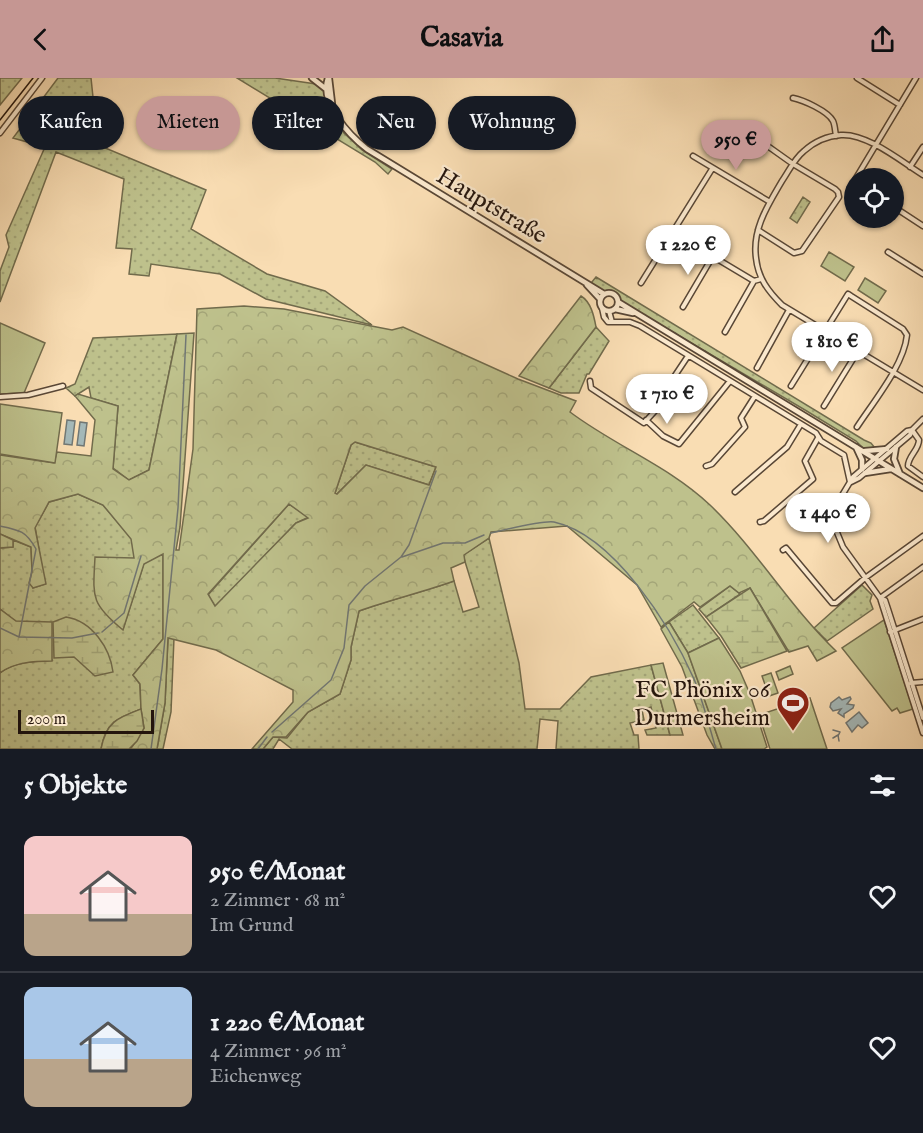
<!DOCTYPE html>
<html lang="de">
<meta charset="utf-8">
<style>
body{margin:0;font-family:"IM FELL English",serif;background:#20242c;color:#f1f3f6;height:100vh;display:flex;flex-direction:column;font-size:22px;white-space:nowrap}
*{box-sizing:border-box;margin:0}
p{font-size:20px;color:#9ea1a6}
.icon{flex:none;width:33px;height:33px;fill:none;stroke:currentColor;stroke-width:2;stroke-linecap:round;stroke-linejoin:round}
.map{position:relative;height:671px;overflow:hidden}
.drawer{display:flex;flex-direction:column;background:#171b24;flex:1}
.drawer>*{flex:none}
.top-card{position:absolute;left:18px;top:18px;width:600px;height:54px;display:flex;gap:12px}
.fabs{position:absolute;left:844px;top:90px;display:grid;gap:12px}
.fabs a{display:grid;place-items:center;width:60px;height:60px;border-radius:50%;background:#171b24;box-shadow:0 2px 4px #0004;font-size:30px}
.scale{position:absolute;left:18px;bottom:15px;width:136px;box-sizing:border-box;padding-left:6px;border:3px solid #24150d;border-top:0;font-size:16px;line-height:21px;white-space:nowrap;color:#24150d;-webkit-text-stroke:4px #fbe9ce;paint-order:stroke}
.price{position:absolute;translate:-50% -51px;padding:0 14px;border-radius:21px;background:#fff;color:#222;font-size:20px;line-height:39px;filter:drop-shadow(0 2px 3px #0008)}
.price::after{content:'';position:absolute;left:50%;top:36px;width:18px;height:14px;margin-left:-9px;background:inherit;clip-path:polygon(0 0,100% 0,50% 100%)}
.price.on{background:#c59692;color:#111}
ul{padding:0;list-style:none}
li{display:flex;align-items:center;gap:18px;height:150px;padding:0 24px}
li+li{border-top:2px solid #363941}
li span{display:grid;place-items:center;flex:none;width:168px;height:120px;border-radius:12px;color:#555}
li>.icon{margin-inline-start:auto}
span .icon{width:72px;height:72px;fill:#fffc;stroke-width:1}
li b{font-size:26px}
h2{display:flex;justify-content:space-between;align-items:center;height:72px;padding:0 24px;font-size:26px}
.chip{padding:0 21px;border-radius:27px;background:#171b24;box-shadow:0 2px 4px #0004;font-size:21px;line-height:54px}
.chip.on{background:#c59692;color:#111}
header{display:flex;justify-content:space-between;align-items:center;height:78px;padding:0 24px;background:#c59692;color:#111;font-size:27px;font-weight:700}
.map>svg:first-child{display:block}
.grass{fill:url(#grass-dots);stroke:#716b4c;stroke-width:1.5}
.forest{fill:url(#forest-crowns);stroke:#716b4c;stroke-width:1.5;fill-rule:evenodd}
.wetland{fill:url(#wetland-marsh);stroke:#716b4c;stroke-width:1.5}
.green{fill:#bec18c;stroke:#716b4c;stroke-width:1.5}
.water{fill:#a4b8b8;stroke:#717774;stroke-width:1.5}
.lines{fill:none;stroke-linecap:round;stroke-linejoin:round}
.stream{stroke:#717774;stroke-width:1.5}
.minor-casing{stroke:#594736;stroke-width:7}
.tertiary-casing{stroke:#594736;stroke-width:8}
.minor{stroke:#fbe9ce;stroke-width:4}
.tertiary{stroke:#fbe9ce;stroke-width:4.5}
.tram{stroke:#24150d;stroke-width:1.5}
.labels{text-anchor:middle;stroke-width:4.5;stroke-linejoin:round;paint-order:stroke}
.street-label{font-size:24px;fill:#24150d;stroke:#fbe9ce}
.poi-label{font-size:24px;fill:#24150d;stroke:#fbe9ce;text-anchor:end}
</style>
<header><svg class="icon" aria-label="back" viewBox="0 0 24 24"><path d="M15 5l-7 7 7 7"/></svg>Casavia<svg class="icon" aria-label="share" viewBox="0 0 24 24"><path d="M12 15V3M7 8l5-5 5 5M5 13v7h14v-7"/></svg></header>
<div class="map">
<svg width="923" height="671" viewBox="0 0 923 671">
<defs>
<pattern id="grass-dots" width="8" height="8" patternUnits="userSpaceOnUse" patternTransform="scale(1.5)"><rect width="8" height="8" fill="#bec18c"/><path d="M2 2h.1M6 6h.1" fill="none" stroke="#a3a578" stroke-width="1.8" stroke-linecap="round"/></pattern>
<pattern id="forest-crowns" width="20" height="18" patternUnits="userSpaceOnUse" patternTransform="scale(1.5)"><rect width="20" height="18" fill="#bec18c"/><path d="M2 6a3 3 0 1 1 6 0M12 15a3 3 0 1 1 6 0" fill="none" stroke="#a3a578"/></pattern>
<pattern id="wetland-marsh" width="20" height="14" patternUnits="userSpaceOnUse" patternTransform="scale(1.5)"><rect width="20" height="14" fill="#bec18c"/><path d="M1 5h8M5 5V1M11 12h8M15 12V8" fill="none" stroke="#a3a578"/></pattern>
</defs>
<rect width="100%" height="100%" fill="#f9ddb3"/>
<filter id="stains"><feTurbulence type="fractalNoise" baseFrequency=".00333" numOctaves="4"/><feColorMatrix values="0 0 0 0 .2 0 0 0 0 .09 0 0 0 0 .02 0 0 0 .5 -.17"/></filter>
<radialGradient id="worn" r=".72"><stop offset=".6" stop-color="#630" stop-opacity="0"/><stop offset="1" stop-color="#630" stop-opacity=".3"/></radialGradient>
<path class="grass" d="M0,0H22L0,27Z
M58,0H91L98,67L206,112L191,151L267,196L325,213L372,247L266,221L220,196L151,186L149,198L129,196L132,171L116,170L124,101L56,74L0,224V193L9,169L6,157L45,69L13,60Z
M237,0H275L316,6L323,12L336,43L344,55L362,72L392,91L388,96L375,84Z
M803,119L810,124L797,145L790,140Z
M596,199L864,362L871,365L875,370H863L856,363L805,332L620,223L613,214H603L591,205Z
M596,249L609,263L589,296H587L579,315H561L549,310Z
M177,256L149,392L129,402L113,390L118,328L91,320L89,309L75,318L66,310L75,306L93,260Z
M355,364L436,389L429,407L366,387L337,416L335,415L351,367Z
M78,416L103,427L132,461L135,480L123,551L144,485L163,475V561L133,597L140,606L141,631C117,640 106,644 101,671H0V595C15,583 35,584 52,582L15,543L0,531V470L13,469V462L31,469L33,510L45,506L35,449L49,424Z
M289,426L309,439L296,445L215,529L208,517Z
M489,460L519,585L525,631H560L591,599L651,587L670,657H647L645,652L656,650L651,629L642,632L644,642L630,645L634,657H638L639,671H556L558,643L540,641L537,671H292L279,661L273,671H263L273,659L287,660L308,634L340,616L351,582V569L359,533C390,522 422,514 454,503L463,534L479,529L463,477Z
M862,507L872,517L870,523L873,531L827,563L814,550Z
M730,508L740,516L706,539L699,531Z
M693,527L719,560L688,575L669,544Z
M168,560H174L171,634L163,671H157L165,625Z"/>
<path class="forest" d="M581,218C591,224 594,238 596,249L549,310L519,298Z
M244,228L284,231L392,252L403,249L518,301L576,323L570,334C615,368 669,388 710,427C757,472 789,528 836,573L817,583L808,568L789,574L750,510L739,515L730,508L700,529L694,524L661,549L637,507L567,448L491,454L489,460L464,477L465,484L451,490L454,503C423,514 390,522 359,533L351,569V582L340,616L308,634L286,659H273L263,671H252L293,624V612L216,572L168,560L165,625L157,671H129L132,669L144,650L141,631L140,606L133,597L163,561V476L144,486L123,552C90,525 93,519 95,479L134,480L131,461L103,427L78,416L49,424L35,450L46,506L33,510L29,505L32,494L31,469L0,456V377L54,385L57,374L91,378L95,342L75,318L78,316L118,328L113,391L129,402L149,392L177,256L194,255L180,449L176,472H179L193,371L197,231ZM355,364L436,389L429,407L366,387L337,416L335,415L351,367ZM289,426L308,440L296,445L215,528L208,516Z
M0,531L16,543L52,544V583C35,583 14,584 0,595Z
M669,544L688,575L722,671H715L707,657L682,589L661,551Z"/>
<path class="wetland" d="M0,456L13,462V469L0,470Z
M750,510L787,573L741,590L721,558L706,539Z
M66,539C92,543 110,570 113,594L95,598L74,579L54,580L53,544Z
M141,631L144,650L137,663L129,671H101C106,644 117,640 141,631Z"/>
<path class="green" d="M829,174L854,189L845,203L821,188Z
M865,200L886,213L878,225L858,212Z
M0,245L45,265L24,315L0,316Z
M0,326L62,335L55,385L0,376Z
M884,542L913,631L900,635L897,630L892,633L842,570Z
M719,560L740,593L750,616L767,669L764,671H722L688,575Z
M663,585L683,657H670L651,587Z
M790,588L793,596L779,602L776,594Z
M771,595L778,615L769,618L762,598Z
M810,620L827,671H770L759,637Z"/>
<path class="water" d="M67,342L75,343L72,367L64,366Z
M80,344L87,345L84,368L77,367Z
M839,619L842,622L850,619L851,621L847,626L854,627L853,630L844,636V639L838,635L841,631L833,633L830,629L831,625Z
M859,634L868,645L862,650L858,647L852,654L846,645Z"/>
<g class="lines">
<path class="stream" d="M0,448C20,452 26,453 36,471L19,559
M491,455C504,452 544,442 554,444C614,457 671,549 694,601C703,623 709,648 716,671
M402,479L443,465H465L484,457
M0,550L19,559L72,560L98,555
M102,554L124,535L141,478
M833,652L840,654L838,658
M272,654L331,602L344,570L349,527L365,508L401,479L409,467L436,393
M833,660L838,657L839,663
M151,671L162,591L178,430L186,257
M258,671L267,659"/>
<g class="minor-casing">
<path id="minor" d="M857,0L900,27
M793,20C803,22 828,33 833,43C835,47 835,53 836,58
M745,52L793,86L835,111L838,114L839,119L802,173L794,175L758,152
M0,55L42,0
M693,78L770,124
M910,89L923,69
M923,97C902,84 867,55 841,57C827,58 814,64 804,73C794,81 789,93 782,103C768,127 752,151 756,180C758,200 768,213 782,227L923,312
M856,100L916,0
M894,129L923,148
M672,154L754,203
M888,174L923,196
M641,205L712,91
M683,229L713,178
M602,230L604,239L608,244H630L640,248L816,355L821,363L844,377L850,404
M609,233L612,244
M725,254L754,203L761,201
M757,290L789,232
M590,303L591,310L644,345L679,307L674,299L688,278
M791,308L848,216L851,218L903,251L907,257C904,287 874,323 857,349
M0,319L28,317L63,308
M824,328L858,273
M646,342L663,358L679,366L730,303
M912,352L907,353L853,399L838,424L836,452L843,469L880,520L923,655
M912,352L919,362C919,372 908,378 908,388L923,399
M706,388L712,386L745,349L741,340L755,318
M851,404L859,400L910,357L912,352L923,341
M735,414L787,369L801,346
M760,444L764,443L813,401L805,383L818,360
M783,472L786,470L832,525H836L865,500L923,458
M880,520L885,522L888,531L923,640
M880,520L923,489
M890,554L923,541
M911,605L923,604"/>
</g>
<g class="tertiary-casing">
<path id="tertiary" d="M312,0L326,11
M328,0C319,25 349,57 367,71L604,216
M329,0L332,25
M587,207L600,221
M600 224a9 9 0 1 1 18 0a9 9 0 1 1-18 0Z
M618,224L923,410
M615,231L633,235
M856,369L862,382V391
M896,369L894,381L900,396
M865,373L887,371
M865,395L891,391"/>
</g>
<use href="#minor" class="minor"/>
<use href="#tertiary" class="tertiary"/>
<path class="tram" d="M0,42L33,0"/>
</g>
<defs>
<g id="stadium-pin" transform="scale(1.725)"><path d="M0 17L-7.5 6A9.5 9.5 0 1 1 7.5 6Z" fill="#8f2418" stroke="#fbe9ce"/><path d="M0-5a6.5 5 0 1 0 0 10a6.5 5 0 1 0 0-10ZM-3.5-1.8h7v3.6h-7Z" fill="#fff"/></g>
</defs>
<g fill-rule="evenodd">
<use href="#stadium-pin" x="793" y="625"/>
</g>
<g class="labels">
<g class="street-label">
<text transform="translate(492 127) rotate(31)" y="8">Hauptstraße</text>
</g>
<g class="poi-label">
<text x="770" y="619">FC Phönix 06<tspan x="770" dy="28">Durmersheim</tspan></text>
</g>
</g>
<rect width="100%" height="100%" filter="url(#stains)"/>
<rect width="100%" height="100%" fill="url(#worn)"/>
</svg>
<div class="fabs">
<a><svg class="icon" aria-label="locate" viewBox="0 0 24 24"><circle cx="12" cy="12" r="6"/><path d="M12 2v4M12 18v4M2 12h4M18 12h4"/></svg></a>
</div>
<div class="scale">200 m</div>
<b class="price on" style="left:736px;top:93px">950 €</b>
<b class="price" style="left:688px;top:198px">1 220 €</b>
<b class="price" style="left:832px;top:295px">1 810 €</b>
<b class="price" style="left:667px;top:347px">1 710 €</b>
<b class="price" style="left:828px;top:466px">1 440 €</b>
<div class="top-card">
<a class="chip">Kaufen</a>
<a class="chip on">Mieten</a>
<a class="chip">Filter</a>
<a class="chip">Neu</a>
<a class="chip">Wohnung</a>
</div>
</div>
<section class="drawer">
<h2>5 Objekte<svg class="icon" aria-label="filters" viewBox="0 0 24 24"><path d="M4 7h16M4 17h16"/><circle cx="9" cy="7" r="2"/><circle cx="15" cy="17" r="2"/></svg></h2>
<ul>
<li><span style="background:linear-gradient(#f6c9c9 65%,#b9a48a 0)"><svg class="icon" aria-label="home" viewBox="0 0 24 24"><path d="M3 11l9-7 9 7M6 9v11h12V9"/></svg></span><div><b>950 €/Monat</b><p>2 Zimmer · 68 m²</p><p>Im Grund</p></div><svg class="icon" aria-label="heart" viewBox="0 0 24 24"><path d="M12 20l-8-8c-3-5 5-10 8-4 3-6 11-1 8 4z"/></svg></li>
<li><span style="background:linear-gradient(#a9c7e8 60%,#b9a48a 0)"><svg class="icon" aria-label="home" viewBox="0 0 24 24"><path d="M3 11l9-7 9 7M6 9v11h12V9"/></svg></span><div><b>1 220 €/Monat</b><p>4 Zimmer · 96 m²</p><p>Eichenweg</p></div><svg class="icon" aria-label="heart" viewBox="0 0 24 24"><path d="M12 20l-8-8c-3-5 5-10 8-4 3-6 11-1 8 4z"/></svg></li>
</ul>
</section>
